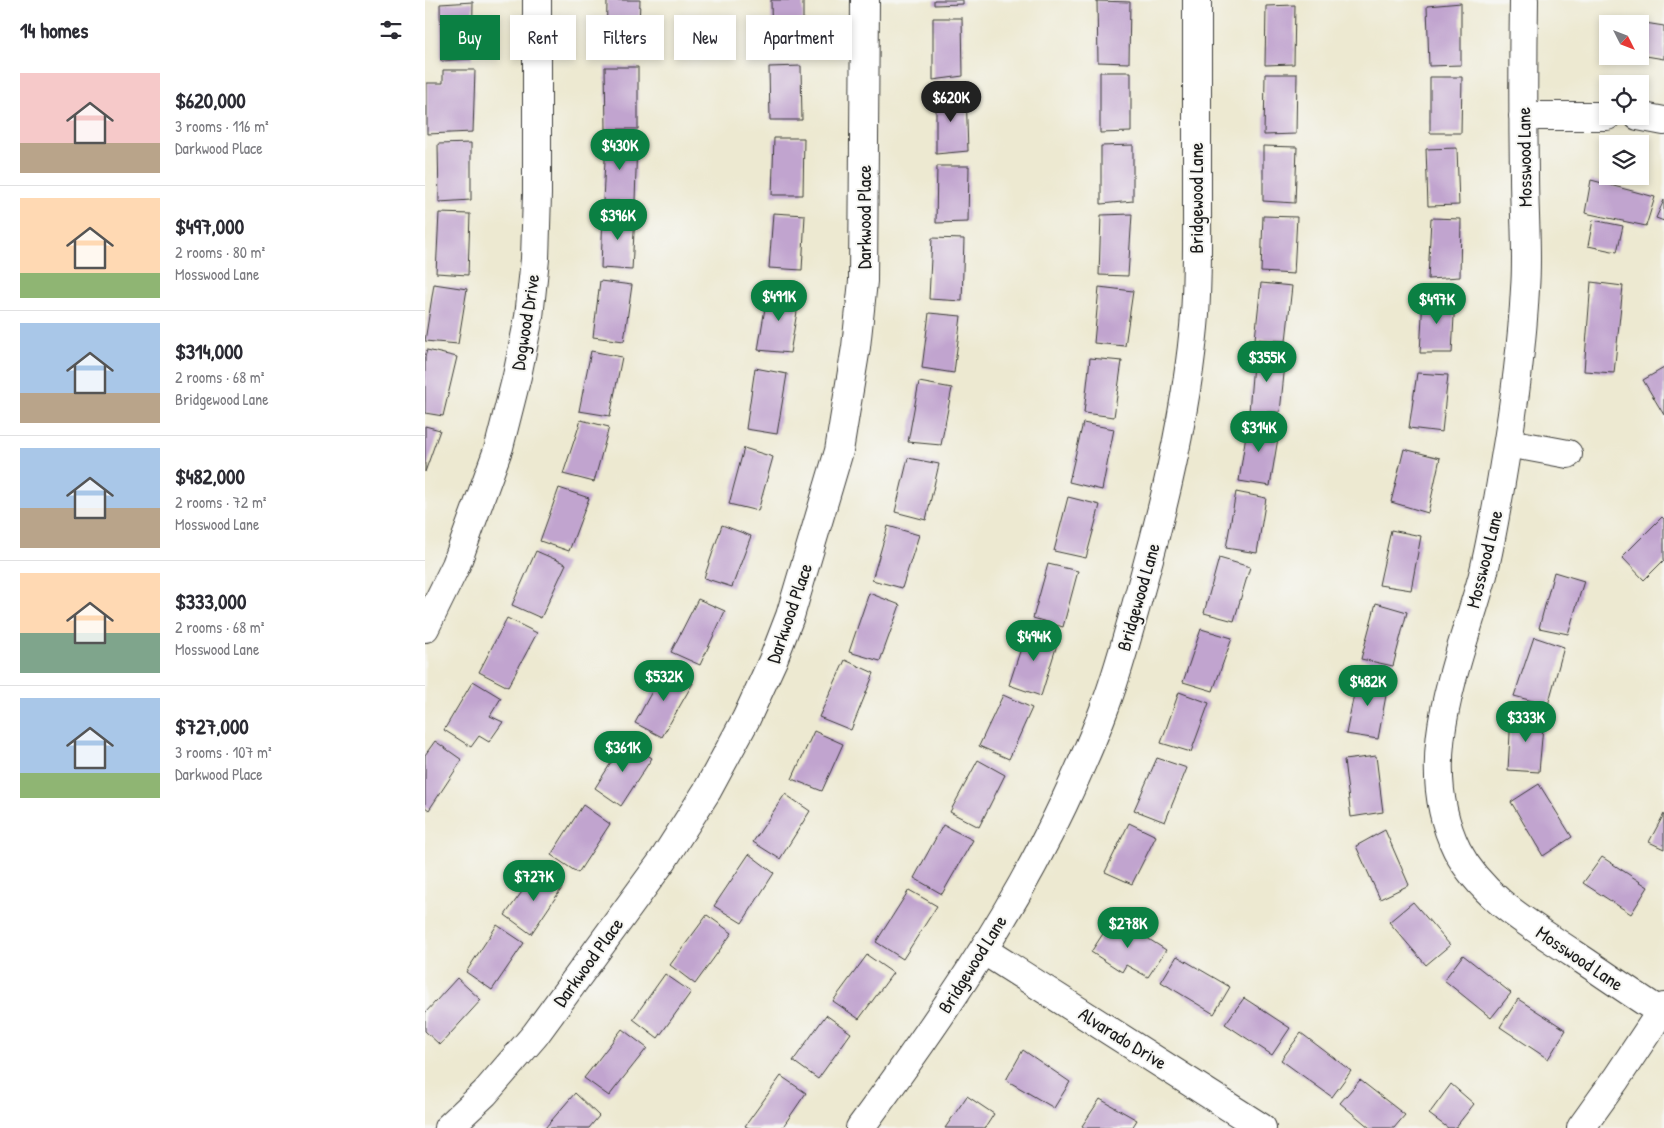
<!DOCTYPE html>
<meta charset="utf-8">
<style>
body{margin:0;font-family:"Patrick Hand",sans-serif;background:#f7f7f7;color:#2b2b33;height:100vh;display:flex;flex-direction:column;font-size:19px;white-space:nowrap}
*{box-sizing:border-box;margin:0}
p{font-size:16px;color:#7c7c81}
.icon{flex:none;width:28px;height:28px;fill:none;stroke:currentColor;stroke-width:2;stroke-linecap:round;stroke-linejoin:round}
.map{position:relative;flex:1;overflow:hidden}
.panel{display:flex;flex-direction:column;background:#fff;width:425px}
.panel>*{flex:none}
.guide{position:absolute;left:15px;top:15px;width:475px;height:45px;display:flex;gap:10px}
.needle{width:32px;rotate:132deg}
.fabs{position:absolute;left:1174px;top:15px;display:grid;gap:10px}
.fabs a{display:grid;place-items:center;width:50px;height:50px;border-radius:0px;background:#fff;box-shadow:0 2px 8px #0003;font-size:25px}
.price{position:absolute;translate:-50% -42px;padding:0 11px;border-radius:18px;background:#0b8043;color:#fff;font-size:16px;line-height:32px;filter:drop-shadow(0 1px 2px #0008)}
.price::after{content:'';position:absolute;left:50%;top:30px;width:15px;height:11px;margin-left:-8px;background:inherit;clip-path:polygon(0 0,100% 0,50% 100%)}
.price.active{background:#222;color:#fff}
ul{padding:0;list-style:none}
li{display:flex;align-items:center;gap:15px;height:125px;padding:0 20px}
li+li{border-top:1px solid #e1e1e2}
li span{display:grid;place-items:center;flex:none;width:140px;height:100px;border-radius:0px;color:#555}
li>.icon{margin-inline-start:auto}
span .icon{width:60px;height:60px;fill:#fffc;stroke-width:1}
li b{font-size:21px}
h2{display:flex;justify-content:space-between;align-items:center;height:60px;padding:0 20px;font-size:21px}
.tag{padding:0 18px;border-radius:0px;background:#fff;box-shadow:0 2px 8px #0003;font-size:18px;line-height:45px}
.tag.active{background:#0b8043;color:#fff}
main{display:flex;flex:1;min-height:0}
.map>svg:first-child{display:block}
.building{fill:#c1a4cf}
.lines{fill:none;stroke-linecap:round;stroke-linejoin:round}
.minor-casing{stroke:#3b3b37;stroke-width:30}
.minor{stroke:#fff;stroke-width:28}
.labels{text-anchor:middle;stroke-width:4;stroke-linejoin:round;paint-order:stroke}
.street-label{font-size:19px;fill:#1c1c1c;stroke:#f6f6f2}
</style>
<main>
<section class="panel">
<h2>14 homes<svg class="icon" aria-label="filters" viewBox="0 0 24 24"><path d="M4 7h16M4 17h16"/><circle cx="9" cy="7" r="2"/><circle cx="15" cy="17" r="2"/></svg></h2>
<ul>
<li><span style="background:linear-gradient(#f6c9c9 70%,#b9a48a 0)"><svg class="icon" aria-label="home" viewBox="0 0 24 24"><path d="M3 11l9-7 9 7M6 9v11h12V9"/></svg></span><div><b>$620,000</b><p>3 rooms · 116 m²</p><p>Darkwood Place</p></div></li>
<li><span style="background:linear-gradient(#ffd9b3 75%,#8fb573 0)"><svg class="icon" aria-label="home" viewBox="0 0 24 24"><path d="M3 11l9-7 9 7M6 9v11h12V9"/></svg></span><div><b>$497,000</b><p>2 rooms · 80 m²</p><p>Mosswood Lane</p></div></li>
<li><span style="background:linear-gradient(#a9c7e8 70%,#b9a48a 0)"><svg class="icon" aria-label="home" viewBox="0 0 24 24"><path d="M3 11l9-7 9 7M6 9v11h12V9"/></svg></span><div><b>$314,000</b><p>2 rooms · 68 m²</p><p>Bridgewood Lane</p></div></li>
<li><span style="background:linear-gradient(#a9c7e8 60%,#b9a48a 0)"><svg class="icon" aria-label="home" viewBox="0 0 24 24"><path d="M3 11l9-7 9 7M6 9v11h12V9"/></svg></span><div><b>$482,000</b><p>2 rooms · 72 m²</p><p>Mosswood Lane</p></div></li>
<li><span style="background:linear-gradient(#ffd9b3 60%,#7fa58c 0)"><svg class="icon" aria-label="home" viewBox="0 0 24 24"><path d="M3 11l9-7 9 7M6 9v11h12V9"/></svg></span><div><b>$333,000</b><p>2 rooms · 68 m²</p><p>Mosswood Lane</p></div></li>
<li><span style="background:linear-gradient(#a9c7e8 75%,#8fb573 0)"><svg class="icon" aria-label="home" viewBox="0 0 24 24"><path d="M3 11l9-7 9 7M6 9v11h12V9"/></svg></span><div><b>$727,000</b><p>3 rooms · 107 m²</p><p>Darkwood Place</p></div></li>
</ul>
</section>
<div class="map">
<svg width="1239" height="1128" viewBox="0 0 1239 1128">
<rect width="100%" height="100%" fill="#f6f6f2"/>
<filter id="ink" filterUnits="userSpaceOnUse"><feTurbulence type="fractalNoise" baseFrequency=".02" numOctaves="2"/><feDisplacementMap in="SourceGraphic" scale="10" xChannelSelector="R" yChannelSelector="G"/><feConvolveMatrix kernelMatrix="1 2 1 2 8 2 1 2 1" color-interpolation-filters="sRGB"/></filter>
<filter id="wash" filterUnits="userSpaceOnUse"><feTurbulence type="fractalNoise" baseFrequency=".0096" numOctaves="4" result="noise"/><feDisplacementMap in="SourceGraphic" scale="20" xChannelSelector="R" yChannelSelector="G"/><feGaussianBlur stdDeviation="1.12" result="paint"/><feColorMatrix in="noise" values="0 0 0 0 0 0 0 0 0 0 0 0 0 0 0 0 0 1.4 0 .05"/><feComposite in="paint" operator="in"/></filter>
<g filter="url(#wash)">
<rect width="100%" height="100%" fill="#ede9d1"/>
<g id="blocks">
<path class="building" d="M182,0H215L213,56H181Z
M346,0H378V49L347,51Z
M509,0H538V4L509,5Z
M672,1L705,2L704,63L673,62Z
M48,2L47,59L16,61L15,4Z
M1036,3V65L1004,66L1002,6Z
M870,5L869,64L840,65L841,6Z
M508,18H537L538,76L508,80Z
M1201,20L1239,26V59L1215,55V24H1200Z
M376,66L377,120H345L344,67Z
M180,67H213V129H181Z
M18,70H50L48,132L2,134V83H18Z
M675,72H706V132L675,133Z
M840,74H872L871,134L839,135Z
M1005,77H1037L1036,133H1005Z
M541,92L543,151L511,154V93Z
M349,138H379L378,195H347Z
M181,140H212L210,201H178Z
M46,143V200L14,202L13,144Z
M708,145V201L676,204V146Z
M838,146L872,147L870,203L838,201Z
M1032,148L1034,205L1003,206L1001,149Z
M512,166H544L543,222L511,223Z
M1166,180L1230,197L1221,226L1160,213Z
M1239,200V221L1231,218Z
M178,212L210,213L207,270L176,268Z
M14,213L45,214L43,275L11,273Z
M348,213L380,215L377,270L344,268Z
M707,214L703,276L674,275L676,215Z
M838,216L872,217L869,274L836,272Z
M1006,218L1036,219L1035,277L1003,279Z
M1168,220L1198,226L1192,252L1163,246Z
M507,238L539,239L537,301L504,299Z
M175,281L207,285L199,341L168,337Z
M1166,282L1198,286L1189,373L1159,371Z
M836,283L867,286L861,341L830,339Z
M9,284L42,289L33,344L0,341Z
M674,287L708,291L700,346L669,343Z
M343,290L375,294L365,353L333,350Z
M998,297L1030,298L1027,353H995Z
M504,313L536,316L529,373L497,368Z
M2,350L32,357L18,416L0,413V357Z
M166,351L197,357L185,416L154,411Z
M829,352L861,355L855,412H824Z
M665,358L697,361L689,417L659,413Z
M330,368L362,374L352,434L321,429Z
M1239,368V415L1218,380Z
M992,373L1023,375L1017,432L984,428Z
M494,382L527,388L516,445L483,442Z
M156,420L184,427L169,482L138,474Z
M823,421L855,426L845,486L814,481Z
M658,423L689,429L677,490L644,482Z
M0,426L15,430L0,472Z
M319,448L348,457L333,511L304,504Z
M979,449L1015,458L1003,513L966,502Z
M483,458L514,464L501,520L470,512Z
M134,488L164,498L144,551L115,541Z
M811,492L841,498L832,553L801,548Z
M643,497L675,505L661,558L629,551Z
M1237,517L1239,519V560L1219,580L1197,557Z
M297,525L326,536L307,587L279,578Z
M463,526L494,535L477,588L447,580Z
M966,530L996,536L986,590L954,585Z
M111,551L141,564L116,618L87,605Z
M794,558L825,567L809,621L779,613Z
M623,564L653,571L638,627L608,618Z
M1129,572L1159,581L1143,634L1114,628Z
M444,593L475,605L455,661L424,652Z
M273,599L300,611L275,665L246,652Z
M951,603L982,612L968,666L936,659Z
M82,618L112,633L83,687L54,672Z
M603,627L634,638L616,696L584,685Z
M776,629L807,638L788,691L758,682Z
M1109,637L1139,647L1123,705L1089,696Z
M420,660L449,673L426,730L394,717Z
M240,667L268,683L237,737L210,723Z
M933,674L964,679L953,739L921,734Z
M48,681L76,698L65,716L78,722L64,742L54,736L46,747L19,730Z
M754,692L784,703L766,752L736,743Z
M578,695L607,708L584,759L554,746Z
M1086,715H1119L1114,772L1083,770Z
M389,731L418,744L397,791L367,779Z
M10,741L37,760L4,810L0,807V755Z
M200,741L227,758L196,806L170,788Z
M951,756L958,812L926,817L919,760Z
M732,758L762,768L740,822L709,810Z
M553,760L580,775L554,827L525,812Z
M1114,784L1147,837L1118,856L1086,802Z
M360,794L385,811L355,859L328,842Z
M158,805L185,824L153,873L126,855Z
M1239,814V849L1224,842Z
M704,823L731,836L707,884L680,872Z
M518,825L548,840L517,894L489,878Z
M960,830L984,885L955,899L931,846Z
M324,854L349,873L317,923L289,906Z
M1177,857L1223,887L1206,914L1158,883Z
M113,870L137,888L106,934L80,915Z
M484,890L512,906L478,959L451,942Z
M988,902L1025,945L1001,965L964,922Z
M282,915L307,933L270,984L245,965Z
M689,917L741,950L723,977L701,965L697,972L666,952Z
M72,925L99,943L67,990L41,972Z
M442,955L468,973L434,1019L408,1001Z
M1038,955L1086,993L1066,1018L1019,980Z
M752,956L805,987L789,1014L736,982Z
M240,974L266,992L233,1038L208,1019Z
M32,978L56,1000L15,1045L0,1031V1013Z
M819,998L865,1028L847,1055L800,1024Z
M1093,999L1141,1030L1123,1059L1075,1027Z
M401,1015L426,1033L393,1079L368,1061Z
M197,1029L222,1048L184,1096L159,1078Z
M876,1033L926,1071L907,1097L856,1060Z
M598,1050L645,1082L629,1108L581,1080Z
M356,1076L381,1093L357,1128H324L320,1126Z
M935,1080L980,1115L969,1128H945L915,1103Z
M1026,1084L1049,1104L1030,1128H1023L1004,1114Z
M150,1093L174,1116L164,1128H120Z
M542,1096L569,1114L560,1128H520Z
M675,1099L712,1120L707,1128H660L657,1126Z"/>
</g>
</g>
<g filter="url(#ink)">
<use href="#blocks" fill-opacity="0" stroke="#3b3b37" stroke-width="1"/>
<g class="lines">
<g class="minor-casing">
<path id="minor" d="M1099,0C1098,59 1098,117 1099,176C1099,213 1103,252 1100,289C1097,348 1089,406 1079,464C1073,501 1067,538 1058,575C1034,663 988,761 1032,850C1057,898 1106,925 1149,954C1179,974 1209,995 1239,1014
M1098,116H1182
M1213,116L1239,121
M1083,443L1143,454
M0,628L31,565L74,447L92,376L104,317L110,259L112,194V0
M558,950L837,1128
M23,1128L60,1093L110,1035L238,860L282,791L321,719L348,660L365,616L414,451L431,347L438,281L440,0
M435,1128C510,1026 584,920 638,805C653,773 669,737 681,704C696,663 707,619 719,577C742,495 761,412 769,327C773,286 772,242 772,200C772,133 772,67 772,0
M1156,1128L1191,1079L1239,1007"/>
</g>
<use href="#minor" class="minor"/>
</g>
</g>
<g class="labels">
<g class="street-label">
<text transform="translate(1099 157) rotate(-91)" y="7">Mosswood Lane</text>
<text transform="translate(771 198) rotate(-90)" y="7">Bridgewood Lane</text>
<text transform="translate(439 217) rotate(-90)" y="7">Darkwood Place</text>
<text transform="translate(100 322) rotate(-81)" y="7">Dogwood Drive</text>
<text transform="translate(1059 559) rotate(-76)" y="7">Mosswood Lane</text>
<text transform="translate(713 597) rotate(-74)" y="7">Bridgewood Lane</text>
<text transform="translate(364 613) rotate(-71)" y="7">Darkwood Place</text>
<text transform="translate(1155 958) rotate(34)" y="7">Mosswood Lane</text>
<text transform="translate(163 962) rotate(-54)" y="7">Darkwood Place</text>
<text transform="translate(547 964) rotate(-58)" y="7">Bridgewood Lane</text>
<text transform="translate(698 1038) rotate(32)" y="7">Alvarado Drive</text>
</g>
</g>
</svg>
<div class="fabs">
<a><svg class="needle" viewBox="-14 -14 28 28"><path d="M0-13l5 13h-10z" fill="#e53935"/><path d="M0 13l5-13h-10z" fill="#7c7c81"/></svg></a>
<a><svg class="icon" aria-label="locate" viewBox="0 0 24 24"><circle cx="12" cy="12" r="6"/><path d="M12 2v4M12 18v4M2 12h4M18 12h4"/></svg></a>
<a><svg class="icon" aria-label="layers" viewBox="0 0 24 24"><path d="M12 4l9 5-9 5-9-5zM3 14l9 5 9-5"/></svg></a>
</div>
<b class="price active" style="left:526px;top:123px">$620K</b>
<b class="price" style="left:195px;top:171px">$430K</b>
<b class="price" style="left:193px;top:241px">$396K</b>
<b class="price" style="left:354px;top:322px">$491K</b>
<b class="price" style="left:1012px;top:325px">$497K</b>
<b class="price" style="left:842px;top:383px">$355K</b>
<b class="price" style="left:834px;top:453px">$314K</b>
<b class="price" style="left:609px;top:662px">$494K</b>
<b class="price" style="left:239px;top:702px">$532K</b>
<b class="price" style="left:943px;top:707px">$482K</b>
<b class="price" style="left:1101px;top:743px">$333K</b>
<b class="price" style="left:198px;top:773px">$361K</b>
<b class="price" style="left:109px;top:902px">$727K</b>
<b class="price" style="left:703px;top:949px">$278K</b>
<div class="guide">
<a class="tag active">Buy</a>
<a class="tag">Rent</a>
<a class="tag">Filters</a>
<a class="tag">New</a>
<a class="tag">Apartment</a>
</div>
</div>
</main>
